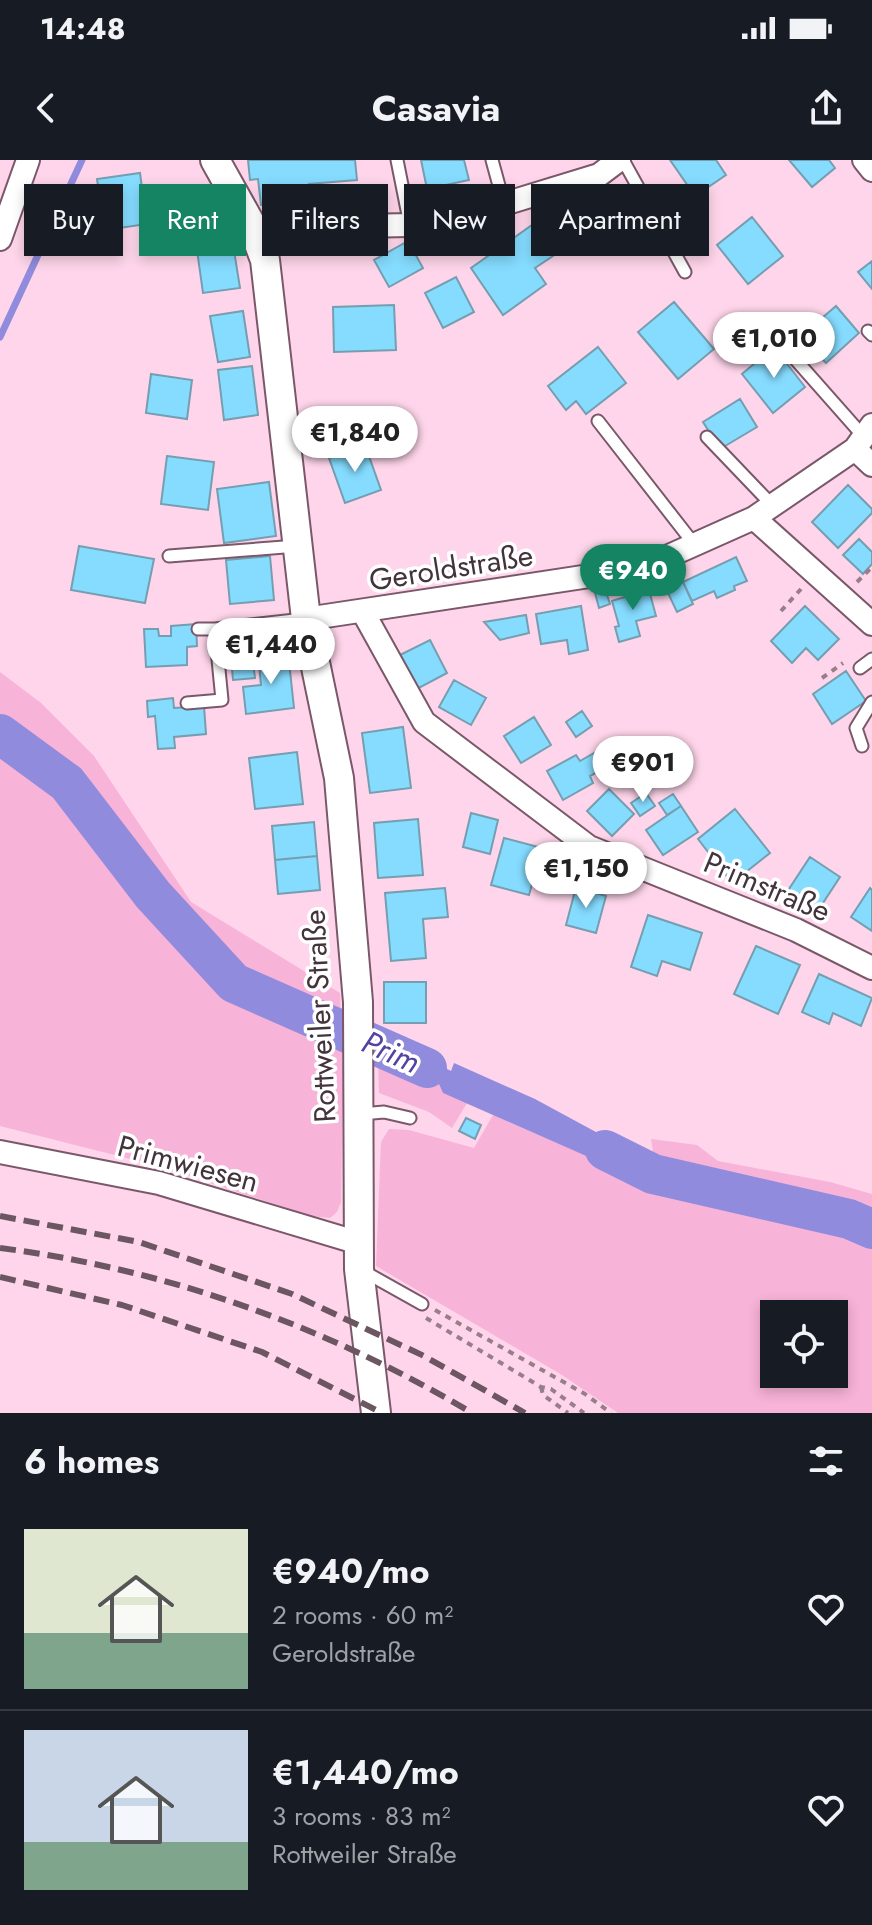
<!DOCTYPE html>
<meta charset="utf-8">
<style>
body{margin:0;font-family:Jost,sans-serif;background:#242831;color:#f1f3f6;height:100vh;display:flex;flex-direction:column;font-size:30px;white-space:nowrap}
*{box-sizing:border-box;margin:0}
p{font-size:26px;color:#9ea1a6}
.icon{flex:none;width:44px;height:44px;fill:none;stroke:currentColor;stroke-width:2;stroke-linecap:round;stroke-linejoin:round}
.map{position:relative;height:1253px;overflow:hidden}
.details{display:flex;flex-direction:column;background:#171b24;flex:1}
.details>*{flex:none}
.guide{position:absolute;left:24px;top:24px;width:824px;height:72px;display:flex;gap:16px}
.buttons{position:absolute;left:760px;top:1140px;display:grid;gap:16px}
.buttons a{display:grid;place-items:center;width:88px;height:88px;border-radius:0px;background:#171b24;box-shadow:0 4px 12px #0003;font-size:40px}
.price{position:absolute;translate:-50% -68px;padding:0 18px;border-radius:28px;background:#fff;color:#222;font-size:26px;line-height:52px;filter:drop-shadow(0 2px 4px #0008)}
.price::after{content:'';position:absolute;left:50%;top:48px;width:24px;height:18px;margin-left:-12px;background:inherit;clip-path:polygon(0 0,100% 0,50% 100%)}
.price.current{background:#158462;color:#fff}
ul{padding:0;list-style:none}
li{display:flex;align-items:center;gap:24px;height:200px;padding:0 24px}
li+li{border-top:2px solid #363941}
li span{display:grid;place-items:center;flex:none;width:224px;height:160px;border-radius:0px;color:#555}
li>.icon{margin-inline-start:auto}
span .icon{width:96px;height:96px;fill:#fffc;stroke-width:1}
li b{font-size:34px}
h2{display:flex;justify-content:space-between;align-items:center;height:96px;padding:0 24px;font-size:34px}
.pill{padding:0 28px;border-radius:0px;background:#171b24;box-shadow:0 4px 12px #0003;font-size:28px;line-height:72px}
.pill.current{background:#158462;color:#fff}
.status{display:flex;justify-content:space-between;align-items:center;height:56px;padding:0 40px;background:#171b24;direction:ltr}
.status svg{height:22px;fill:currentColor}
header{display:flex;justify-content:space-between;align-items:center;height:104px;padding:0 24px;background:#171b24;font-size:36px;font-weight:700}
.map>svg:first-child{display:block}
.green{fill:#f8b3d8;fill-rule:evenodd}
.water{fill:#918bde}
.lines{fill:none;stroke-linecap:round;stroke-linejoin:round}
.stream{stroke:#918bde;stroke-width:7}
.river{stroke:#918bde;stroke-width:40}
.building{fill:#85dcff;stroke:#759eb0;stroke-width:2}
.service-casing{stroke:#7a586a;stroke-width:15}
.minor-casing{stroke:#7a586a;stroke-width:26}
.tertiary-casing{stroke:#7a586a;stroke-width:32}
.path{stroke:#987d8b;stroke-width:4;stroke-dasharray:6 6;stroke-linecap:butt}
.service{stroke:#fff;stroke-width:11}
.minor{stroke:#fff;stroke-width:22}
.tertiary{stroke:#fff;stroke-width:28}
.rail{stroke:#6b5661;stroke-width:6;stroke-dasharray:16 8;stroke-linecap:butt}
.labels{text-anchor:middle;stroke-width:7;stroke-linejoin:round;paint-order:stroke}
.street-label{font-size:30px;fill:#43343c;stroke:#fff}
.water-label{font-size:32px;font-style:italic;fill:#5242a3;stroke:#fff}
</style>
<div class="status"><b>14:48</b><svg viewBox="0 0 49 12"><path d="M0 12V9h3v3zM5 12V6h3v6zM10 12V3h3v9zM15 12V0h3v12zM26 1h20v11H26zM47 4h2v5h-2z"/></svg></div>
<header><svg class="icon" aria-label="back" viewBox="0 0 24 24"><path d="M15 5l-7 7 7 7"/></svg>Casavia<svg class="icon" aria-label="share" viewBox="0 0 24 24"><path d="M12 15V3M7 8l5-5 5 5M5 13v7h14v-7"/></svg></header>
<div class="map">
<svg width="872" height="1253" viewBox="0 0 872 1253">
<rect width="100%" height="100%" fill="#fed5ea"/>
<path class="green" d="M0,512L41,543L94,596L191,742L340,833L343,915L341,1042L337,1052L330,1058L311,1056L162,1007L0,966Z
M378,898L424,920L438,922L443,933L467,943L452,968L429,952L379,933Z
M493,955L652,1024L655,1004L651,979L697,985L718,1001L830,1022L872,1034V1058L854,1051L779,1032L757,1047L840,1069L872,1083V1253H618L562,1215L376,1106L381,982L389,969L409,970L474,988ZM774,1154H834V1214H774Z"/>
<path class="water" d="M377,873L451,911L454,903L535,939L655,1004L652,1025L443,933L438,922L424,920L378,898Z
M779,1032L854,1051L872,1058V1083L840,1069L755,1047Z"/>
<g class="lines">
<path class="stream" d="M0,177L82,0"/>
<path class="river" d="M0,574L67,623L153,735L234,823L427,908
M605,990L653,1014L849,1059L872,1069"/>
</g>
<path class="building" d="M248,0H355L357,20L309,24L310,41L261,45L258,19L250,20Z
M421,0H464L469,20L427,29Z
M670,0H716L726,15L695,36Z
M789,0H829L835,8L812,27Z
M140,13L147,64L105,70L97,19Z
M203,29L208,67L171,71L167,33Z
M616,30L631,56L584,83L569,57Z
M752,57L783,96L748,124L717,85Z
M532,65L553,96L535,108L546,124L503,155L471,108Z
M232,78L240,128L203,133L196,83Z
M408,81L423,108L389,127L374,100Z
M872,101V129L858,112Z
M456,117L474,152L443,168L425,133Z
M674,142L714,189L678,219L638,172Z
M394,145L396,190L334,192L333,147Z
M836,146L859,173L826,203L801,176Z
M243,151L250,197L218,202L210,156Z
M598,187L626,223L586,254L576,241L566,250L548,226Z
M774,187L805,227L773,253L742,214Z
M252,206L258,255L224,260L218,210Z
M151,214L192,220L187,259L146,253Z
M740,239L757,267L720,289L703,262Z
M357,254L364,280L330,289L322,263Z
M365,285L381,330L345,343L329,298Z
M167,296L214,302L208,350L161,344Z
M269,322L276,376L224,383L217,329Z
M848,325L872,349V353L838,388L812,362Z
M859,379L872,392V404L863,414L843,395Z
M79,386L154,399L145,443L71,430Z
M270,396L274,440L230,444L226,400Z
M736,397L747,421L734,426L735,430L717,438L714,431L692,441L683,422Z
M683,422L693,444L677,452L667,431Z
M635,425L649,430L656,456L636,461L640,476L619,482L615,467L619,466L612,441L625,437Z
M604,426L610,444L599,448L594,429Z
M581,446L588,490L569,494L567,480L541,484L536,454Z
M805,446L839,479L818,500L806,488L792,503L771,481Z
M526,455L529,473L500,480L484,462Z
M196,464L197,486L187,487V505L146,507L144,469H158L159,476H171V466Z
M430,480L447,513L417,529L400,495Z
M251,485L255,518L233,520L230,487Z
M288,492L294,548L246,554L243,527L261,525L258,495Z
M846,511L866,541L832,564L813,534Z
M454,520L486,538L471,565L439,547Z
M173,538L174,548L204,546L206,574L174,577L175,588L158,589L155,556L148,557L147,541Z
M582,551L592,566L576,577L566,562Z
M534,557L551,585L521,603L504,576Z
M403,567L411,628L370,633L362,573Z
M601,589L610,605L590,616L593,623L563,640L547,611L576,595L580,601Z
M297,592L303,644L255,649L249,598Z
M609,629L634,654L612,676L587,651Z
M646,633L655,646L640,656L631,643Z
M673,634L681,646L667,655L659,643Z
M681,646L698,672L663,695L646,670Z
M735,649L770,693L732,723L698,679Z
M471,653L498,660L490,694L463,687Z
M418,659L423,715L378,718L374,663Z
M314,662L317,696L275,700L272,666Z
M504,678L542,688L529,735L491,725Z
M317,696L320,730L278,734L275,700Z
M810,697L840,717L817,752L787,732Z
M576,727L606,736L596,773L566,765Z
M445,728L448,757L423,759L426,798L391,801L385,733Z
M870,728L872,730V771L851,757Z
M648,755L702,773L690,810L662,801L657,816L631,807Z
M756,786L800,805L778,854L734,834Z
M819,814L872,838L861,866L833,853L829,864L802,852Z
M384,822H426V863H384Z
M466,958L481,965L475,979L459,971Z"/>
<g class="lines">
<g class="service-casing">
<path id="service" d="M397,0L410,65
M492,0L504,44
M623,0L685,112
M868,171L872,175
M796,200L864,277
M598,261L694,384
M707,277L772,345
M169,396L297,386
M198,469H215
M860,508L872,499
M187,543L222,540L215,469L304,459
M862,586L856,568L872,542
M361,954L384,952L410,958
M363,1111L422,1144"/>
</g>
<g class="minor-casing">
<path id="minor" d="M864,0L872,10
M253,68L410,65L504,44L599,15L619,0
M0,79L28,0
M855,289L872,305
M754,358L872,464
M363,452L424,562L589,687L796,770L872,808
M306,459L642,408L754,358L855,289L872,265
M0,992L159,1023L359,1083"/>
</g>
<g class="tertiary-casing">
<path id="tertiary" d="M215,0L253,68L265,100L306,459L339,618L358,842L359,1109L376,1253"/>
</g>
<path class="path" d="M857,422L872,407
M781,451L801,429
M822,518L843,503
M435,1150L585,1234L611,1253
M426,1158L541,1227L551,1229L584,1253
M541,1227L543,1235L568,1253"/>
<use href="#service" class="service"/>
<use href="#minor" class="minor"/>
<use href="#tertiary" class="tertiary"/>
<path class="rail" d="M0,1056L139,1082L292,1134L424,1196L525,1253
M0,1088C166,1109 328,1167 472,1253
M0,1117L122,1145L262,1192L382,1253"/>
</g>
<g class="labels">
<g class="street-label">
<text transform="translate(451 408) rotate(-9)" y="10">Geroldstraße</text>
<text transform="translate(767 727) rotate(23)" y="10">Primstraße</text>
<text transform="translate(320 856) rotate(-93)" y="10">Rottweiler Straße</text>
<text transform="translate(188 1004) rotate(15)" y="10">Primwiesen</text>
</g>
<g class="water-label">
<text transform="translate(391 892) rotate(24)" y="11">Prim</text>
</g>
</g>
</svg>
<div class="buttons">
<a><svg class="icon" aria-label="locate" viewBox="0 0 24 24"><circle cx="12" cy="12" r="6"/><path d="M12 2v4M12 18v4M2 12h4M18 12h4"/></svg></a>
</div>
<b class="price" style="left:774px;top:220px">€1,010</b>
<b class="price" style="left:355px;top:314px">€1,840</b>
<b class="price current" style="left:633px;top:452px">€940</b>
<b class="price" style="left:271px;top:526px">€1,440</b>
<b class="price" style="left:643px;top:644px">€901</b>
<b class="price" style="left:586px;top:750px">€1,150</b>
<div class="guide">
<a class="pill">Buy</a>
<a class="pill current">Rent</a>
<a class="pill">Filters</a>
<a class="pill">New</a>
<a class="pill">Apartment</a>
</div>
</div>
<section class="details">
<h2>6 homes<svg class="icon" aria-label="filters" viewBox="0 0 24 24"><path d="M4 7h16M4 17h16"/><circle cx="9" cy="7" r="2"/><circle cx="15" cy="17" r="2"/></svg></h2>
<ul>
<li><span style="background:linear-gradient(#dfe7d0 65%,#7fa58c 0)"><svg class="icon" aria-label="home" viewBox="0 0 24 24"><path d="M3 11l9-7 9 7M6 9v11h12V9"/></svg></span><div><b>€940/mo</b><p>2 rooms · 60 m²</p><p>Geroldstraße</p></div><svg class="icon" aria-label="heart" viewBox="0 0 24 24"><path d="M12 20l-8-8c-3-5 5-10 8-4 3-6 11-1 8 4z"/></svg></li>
<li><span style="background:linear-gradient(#c9d6e8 70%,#7fa58c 0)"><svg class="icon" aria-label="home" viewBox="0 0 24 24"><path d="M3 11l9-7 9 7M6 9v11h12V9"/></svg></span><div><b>€1,440/mo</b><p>3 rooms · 83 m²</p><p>Rottweiler Straße</p></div><svg class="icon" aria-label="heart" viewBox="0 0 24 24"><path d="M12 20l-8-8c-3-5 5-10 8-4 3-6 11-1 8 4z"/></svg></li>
</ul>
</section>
